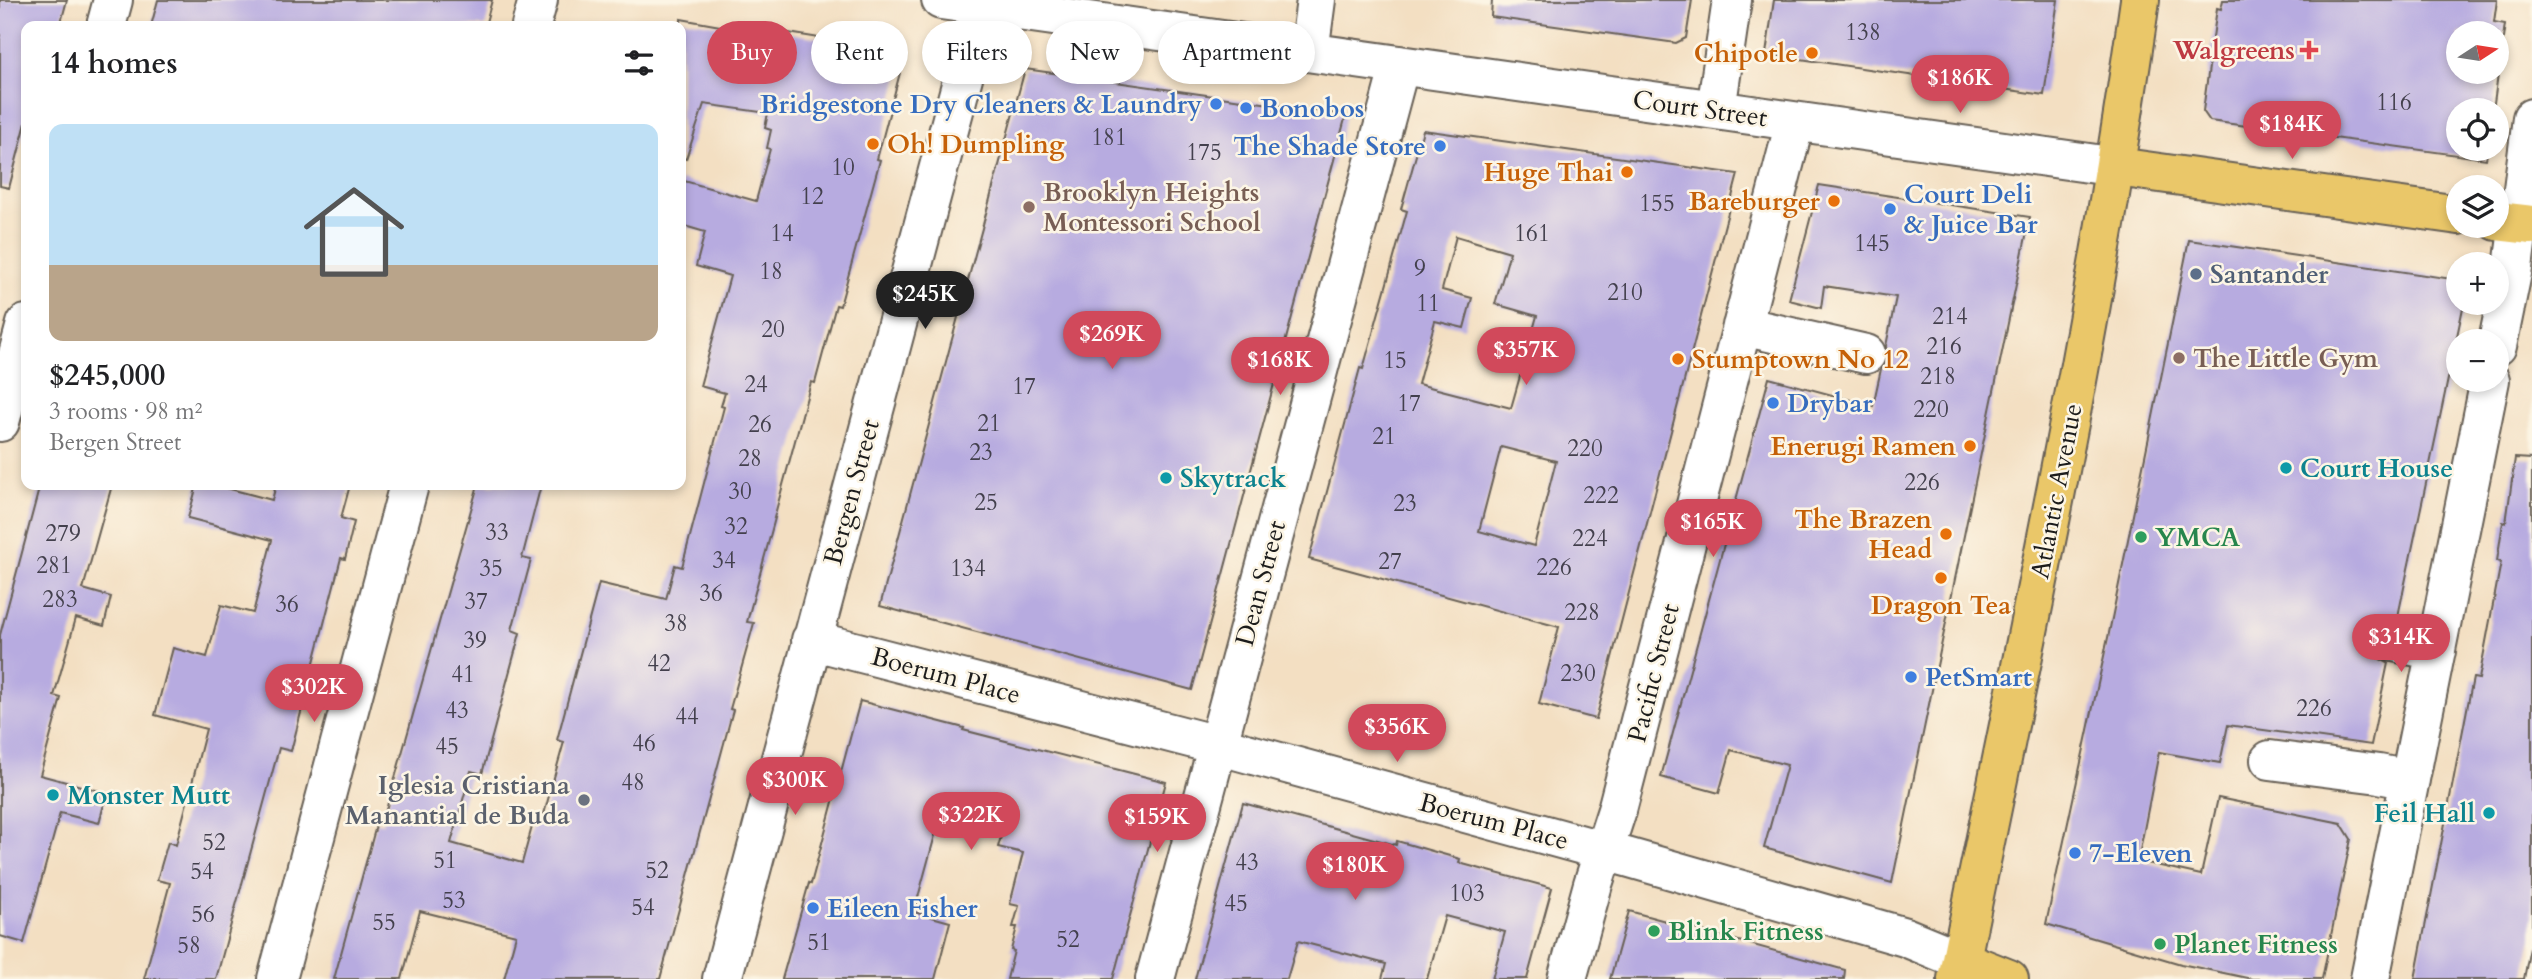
<!DOCTYPE html>
<meta charset="utf-8">
<style>
body{margin:0;font-family:Cardo,serif;background:#f2f2f2;color:#202124;height:100vh;display:flex;flex-direction:column;font-size:26px;white-space:nowrap}
*{box-sizing:border-box;margin:0}
p{font-size:23px;color:#757577}
.icon{flex:none;width:38px;height:38px;fill:none;stroke:currentColor;stroke-width:2;stroke-linecap:round;stroke-linejoin:round}
.map{position:relative;flex:1;overflow:hidden}
.panel{position:absolute;left:21px;top:21px;width:665px;height:469px;display:flex;flex-direction:column;background:#fff;border-radius:14px;box-shadow:0 4px 10px #0003}
.panel>*{flex:none}
.banner{position:absolute;left:707px;top:21px;width:665px;height:63px;display:flex;gap:14px}
.needle{width:46px;rotate:78deg}
.tools{position:absolute;left:2446px;top:21px;display:grid;gap:14px}
.tools a{display:grid;place-items:center;width:63px;height:63px;border-radius:50%;background:#fff;box-shadow:0 4px 10px #0003;font-size:35px}
.price{position:absolute;translate:-50% -60px;padding:0 16px;border-radius:24px;background:#d1495b;color:#fff;font-size:23px;line-height:46px;filter:drop-shadow(0 2px 4px #0008)}
.price::after{content:'';position:absolute;left:50%;top:42px;width:21px;height:16px;margin-left:-10px;background:inherit;clip-path:polygon(0 0,100% 0,50% 100%)}
.price.selected{background:#222;color:#fff}
ul{padding:0;list-style:none}
li{display:grid;align-content:center;gap:14px;height:371px;padding:0 28px}
li+li{border-top:2px solid #e0e0e0}
li span{display:grid;place-items:center;height:217px;border-radius:14px;color:#555}
li>.icon{margin-inline-start:auto}
span .icon{width:126px;height:126px;fill:#fffc;stroke-width:1}
li b{font-size:30px}
h2{display:flex;justify-content:space-between;align-items:center;height:84px;padding:0 28px;font-size:30px}
.chip{padding:0 24px;border-radius:32px;background:#fff;box-shadow:0 4px 10px #0003;font-size:24px;line-height:63px}
.chip.selected{background:#d1495b;color:#fff}
.map>svg:first-child{display:block}
.building{fill:#b7abe0;fill-rule:evenodd}
.lines{fill:none;stroke-linecap:round;stroke-linejoin:round}
.minor-casing{stroke:#676056;stroke-width:42}
.major-casing{stroke:#676056;stroke-width:42}
.minor{stroke:#fff;stroke-width:38}
.major{stroke:#eac769;stroke-width:38}
.health-dot{fill:#e0444e;stroke:#fcf5e5;stroke-width:2.5}
.food-dot{fill:#e8710a;stroke:#fcf5e5;stroke-width:2.5}
.shop-dot{fill:#3f7fe0;stroke:#fcf5e5;stroke-width:2.5}
.education-dot{fill:#8d6e63;stroke:#fcf5e5;stroke-width:2.5}
.service-dot{fill:#5c6f8a;stroke:#fcf5e5;stroke-width:2.5}
.culture-dot{fill:#0f9aa8;stroke:#fcf5e5;stroke-width:2.5}
.leisure-dot{fill:#2e9e5b;stroke:#fcf5e5;stroke-width:2.5}
.worship-dot{fill:#6b7280;stroke:#fcf5e5;stroke-width:2.5}
.labels{text-anchor:middle;stroke-width:5;stroke-linejoin:round;paint-order:stroke}
.number-label{font-size:23px;fill:#43404d}
.health-label{font-size:26px;font-weight:bold;fill:#be3a42;stroke:#fcf5e5;text-anchor:end}
.food-label{font-size:26px;font-weight:bold;fill:#c56008;stroke:#fcf5e5;text-anchor:end}
.shop-label{font-size:26px;font-weight:bold;fill:#366cbe;stroke:#fcf5e5;text-anchor:start}
.street-label{font-size:26px;fill:#1c1c1c;stroke:#fcf5e5}
.education-label{font-size:26px;font-weight:bold;fill:#785e54;stroke:#fcf5e5;text-anchor:start}
.service-label{font-size:26px;font-weight:bold;fill:#4e5e75;stroke:#fcf5e5;text-anchor:start}
.culture-label{font-size:26px;font-weight:bold;fill:#0d838f;stroke:#fcf5e5;text-anchor:start}
.leisure-label{font-size:26px;font-weight:bold;fill:#27864d;stroke:#fcf5e5;text-anchor:start}
.worship-label{font-size:26px;font-weight:bold;fill:#5b616d;stroke:#fcf5e5;text-anchor:end}
</style>
<div class="map">
<svg width="2532" height="979" viewBox="0 0 2532 979">
<rect width="100%" height="100%" fill="#fcf5e5"/>
<filter id="ink" filterUnits="userSpaceOnUse"><feTurbulence type="fractalNoise" baseFrequency=".0143" numOctaves="2"/><feDisplacementMap in="SourceGraphic" scale="14" xChannelSelector="R" yChannelSelector="G"/><feConvolveMatrix kernelMatrix="1 2 1 2 8 2 1 2 1" color-interpolation-filters="sRGB"/></filter>
<filter id="wash" filterUnits="userSpaceOnUse"><feTurbulence type="fractalNoise" baseFrequency=".00686" numOctaves="4" result="noise"/><feDisplacementMap in="SourceGraphic" scale="28" xChannelSelector="R" yChannelSelector="G"/><feGaussianBlur stdDeviation="1.57" result="paint"/><feColorMatrix in="noise" values="0 0 0 0 0 0 0 0 0 0 0 0 0 0 0 0 0 1.4 0 .05"/><feComposite in="paint" operator="in"/></filter>
<g filter="url(#wash)">
<rect width="100%" height="100%" fill="#f3dfc2"/>
<g id="blocks">
<path class="building" d="M0,0H67L60,26H26V123L9,188L0,186Z
M158,0H492L485,26H151Z
M1492,0H1692L1686,38L1676,43L1491,17Z
M1774,0H2058L2044,95L1766,54Z
M2223,0H2497L2494,22L2505,24L2493,110H2459V149H2488L2486,159L2210,121L2203,111L2217,8L2221,9ZM2459,33H2497V72H2459Z
M681,19L782,37V32L826,39V42L905,54L877,159L880,160L840,306L836,305L815,383L811,382L774,518H775L747,622L754,623L730,709L733,710L660,979H504L516,935L420,911L402,979H334L377,822L382,824L478,485H541L522,558L531,560L512,630L520,633L482,774L471,771L451,843L522,863L535,816L543,818L553,781L564,742L557,740L599,583L666,599L675,565L682,567L724,407L721,406L725,393L700,386L730,276L696,266L705,232L681,225V180L756,201L770,149L767,148L771,130L765,128L768,113L704,104L686,159L681,158Z
M1025,69L1346,115L1192,690L880,606Z
M1423,130L1738,174L1596,719L1539,704L1559,627L1309,559L1360,368L1363,369L1407,211L1401,209ZM1456,236L1510,252L1495,304L1537,316L1511,408L1418,384L1435,321L1464,328L1472,298L1442,290ZM1501,447L1556,461L1534,546L1479,531Z
M1819,185L2030,217L1892,883L1764,848L1787,765L1731,750L1719,793L1661,777L1769,378L1873,406L1881,369L1887,359L1886,346L1896,297L1824,286L1821,308L1789,300Z
M2189,240L2459,280V303H2464L2397,621H2387L2377,627L2372,638L2373,649L2378,658L2388,663L2371,745L2228,725L2220,763L2159,752L2138,861L2201,875L2218,798L2341,823L2351,839L2322,979H2252L2181,964L2046,924L2109,633Z
M2515,458L2532,459V937L2524,979H2415L2473,678L2479,679L2501,562L2497,561L2503,522L2506,523Z
M40,485H112L83,589L111,597L104,626L76,618L54,696L61,698L40,775L107,793L99,823L60,813L24,943L0,936V635Z
M197,485H215L272,500L276,485H350L341,518L354,522L345,559L341,558L291,751L279,748L216,979H144L170,883L157,880L168,842L176,845L206,729L155,715L173,648L207,657L221,605L253,613L272,540L188,518Z
M860,701L964,728L963,730L1166,782L1113,979H1007L1014,951L1011,950L1017,927H1013L1019,906L1010,904L1023,853L998,847L1002,833L940,817L914,912L950,922L935,979H782L809,883L811,884Z
M1243,803L1396,845L1397,841L1460,859L1459,863L1552,888L1527,979H1492L1505,932L1445,916L1427,979H1382L1386,964L1298,941L1287,979H1195Z
M1629,911L1845,970L1844,979H1610Z"/>
</g>
</g>
<g filter="url(#ink)">
<use href="#blocks" fill-opacity="0" stroke="#676056" stroke-width="2"/>
<g class="lines">
<g class="minor-casing">
<path id="minor" d="M941,0L2117,167
M106,26L113,0
M531,26L538,0
M1309,52L1316,0
M1716,110L1732,0
M1742,326L1866,354
M2497,346L2513,268L2532,118
M0,422L26,324
M811,640L1217,745L1630,858L1905,937L1961,960
M2393,642L2436,651
M2270,760L2379,774L2410,780
M277,979L409,485
M722,979L982,6
M1155,979L1400,65
M1567,979L1593,884L1617,810L1795,122
M2370,979L2490,380"/>
</g>
<g class="major-casing">
<path id="major" d="M2117,167L2459,215
M2497,221L2532,225
M1961,960L2009,979
M1957,979C2023,654 2094,329 2140,0"/>
</g>
<use href="#minor" class="minor"/>
<use href="#major" class="major"/>
</g>
</g>
<path class="health-dot" d="M2305.5 39.5h7v7h7v7h-7v7h-7v-7h-7v-7h7z"/>
<g class="food-dot">
<circle cx="1812" cy="53" r="7"/>
<circle cx="873" cy="144" r="7"/>
<circle cx="1627" cy="172" r="7"/>
<circle cx="1834" cy="201" r="7"/>
<circle cx="1678" cy="359" r="7"/>
<circle cx="1970" cy="446" r="7"/>
<circle cx="1946" cy="534" r="7"/>
<circle cx="1941" cy="578" r="7"/>
</g>
<g class="shop-dot">
<circle cx="1216" cy="104" r="7"/>
<circle cx="1246" cy="108" r="7"/>
<circle cx="1440" cy="146" r="7"/>
<circle cx="1890" cy="209" r="7"/>
<circle cx="1773" cy="403" r="7"/>
<circle cx="1911" cy="677" r="7"/>
<circle cx="2075" cy="853" r="7"/>
<circle cx="813" cy="908" r="7"/>
</g>
<g class="education-dot">
<circle cx="1029" cy="207" r="7"/>
<circle cx="2179" cy="358" r="7"/>
</g>
<circle class="service-dot" cx="2196" cy="274" r="7"/>
<g class="culture-dot">
<circle cx="2286" cy="468" r="7"/>
<circle cx="1166" cy="478" r="7"/>
<circle cx="53" cy="795" r="7"/>
<circle cx="2489" cy="813" r="7"/>
</g>
<g class="leisure-dot">
<circle cx="2141" cy="537" r="7"/>
<circle cx="1654" cy="931" r="7"/>
<circle cx="2160" cy="944" r="7"/>
</g>
<circle class="worship-dot" cx="584" cy="800" r="7"/>
<g class="labels">
<g class="number-label">
<text x="1863" y="40">138</text>
<text x="2394" y="110">116</text>
<text x="1109" y="145">181</text>
<text x="1204" y="160">175</text>
<text x="843" y="175">10</text>
<text x="812" y="204">12</text>
<text x="1657" y="211">155</text>
<text x="782" y="241">14</text>
<text x="1532" y="241">161</text>
<text x="1872" y="251">145</text>
<text x="1420" y="276">9</text>
<text x="771" y="279">18</text>
<text x="1625" y="300">210</text>
<text x="1428" y="311">11</text>
<text x="1950" y="324">214</text>
<text x="773" y="337">20</text>
<text x="1944" y="354">216</text>
<text x="1395" y="368">15</text>
<text x="1938" y="384">218</text>
<text x="756" y="392">24</text>
<text x="1024" y="394">17</text>
<text x="1409" y="411">17</text>
<text x="1931" y="417">220</text>
<text x="989" y="431">21</text>
<text x="760" y="432">26</text>
<text x="1384" y="444">21</text>
<text x="1585" y="456">220</text>
<text x="981" y="460">23</text>
<text x="750" y="466">28</text>
<text x="1922" y="490">226</text>
<text x="740" y="499">30</text>
<text x="1601" y="503">222</text>
<text x="986" y="510">25</text>
<text x="1405" y="511">23</text>
<text x="736" y="534">32</text>
<text x="497" y="540">33</text>
<text x="63" y="541">279</text>
<text x="1590" y="546">224</text>
<text x="724" y="568">34</text>
<text x="1390" y="569">27</text>
<text x="54" y="573">281</text>
<text x="1554" y="575">226</text>
<text x="491" y="576">35</text>
<text x="968" y="576">134</text>
<text x="711" y="601">36</text>
<text x="60" y="607">283</text>
<text x="476" y="609">37</text>
<text x="287" y="612">36</text>
<text x="1582" y="620">228</text>
<text x="676" y="631">38</text>
<text x="475" y="648">39</text>
<text x="659" y="671">42</text>
<text x="1578" y="681">230</text>
<text x="463" y="682">41</text>
<text x="2314" y="716">226</text>
<text x="457" y="718">43</text>
<text x="687" y="724">44</text>
<text x="644" y="751">46</text>
<text x="447" y="754">45</text>
<text x="633" y="790">48</text>
<text x="214" y="850">52</text>
<text x="445" y="868">51</text>
<text x="1247" y="870">43</text>
<text x="657" y="878">52</text>
<text x="202" y="879">54</text>
<text x="1467" y="901">103</text>
<text x="454" y="908">53</text>
<text x="1236" y="911">45</text>
<text x="643" y="915">54</text>
<text x="203" y="922">56</text>
<text x="384" y="930">55</text>
<text x="1068" y="947">52</text>
<text x="819" y="950">51</text>
<text x="189" y="953">58</text>
</g>
<g class="health-label">
<text x="2295" y="59">Walgreens</text>
</g>
<g class="food-label">
<text x="1798" y="62">Chipotle</text>
<text x="887" y="153" text-anchor="start">Oh! Dumpling</text>
<text x="1613" y="181">Huge Thai</text>
<text x="1820" y="210">Bareburger</text>
<text x="1692" y="368" text-anchor="start">Stumptown No 12</text>
<text x="1956" y="455">Enerugi Ramen</text>
<text x="1932" y="528">The Brazen<tspan x="1932" dy="30">Head</tspan></text>
<text x="1941" y="614" text-anchor="middle">Dragon Tea</text>
</g>
<g class="shop-label">
<text x="1202" y="113" text-anchor="end">Bridgestone Dry Cleaners &amp; Laundry</text>
<text x="1260" y="117">Bonobos</text>
<text x="1426" y="155" text-anchor="end">The Shade Store</text>
<text x="1904" y="203">Court Deli<tspan x="1904" dy="30">&amp; Juice Bar</tspan></text>
<text x="1787" y="412">Drybar</text>
<text x="1925" y="686">PetSmart</text>
<text x="2089" y="862">7-Eleven</text>
<text x="827" y="917">Eileen Fisher</text>
</g>
<g class="street-label">
<text transform="translate(1700 108) rotate(8)" y="9">Court Street</text>
<text transform="translate(2056 491) rotate(-79)" y="9">Atlantic Avenue</text>
<text transform="translate(851 492) rotate(-75)" y="9">Bergen Street</text>
<text transform="translate(1260 583) rotate(-75)" y="9">Dean Street</text>
<text transform="translate(1653 673) rotate(-76)" y="9">Pacific Street</text>
<text transform="translate(946 675) rotate(15)" y="9">Boerum Place</text>
<text transform="translate(1494 821) rotate(15)" y="9">Boerum Place</text>
</g>
<g class="education-label">
<text x="1043" y="201">Brooklyn Heights<tspan x="1043" dy="30">Montessori School</tspan></text>
<text x="2193" y="367">The Little Gym</text>
</g>
<g class="service-label">
<text x="2210" y="283">Santander</text>
</g>
<g class="culture-label">
<text x="2300" y="477">Court House</text>
<text x="1180" y="487">Skytrack</text>
<text x="67" y="804">Monster Mutt</text>
<text x="2475" y="822" text-anchor="end">Feil Hall</text>
</g>
<g class="leisure-label">
<text x="2155" y="546">YMCA</text>
<text x="1668" y="940">Blink Fitness</text>
<text x="2174" y="953">Planet Fitness</text>
</g>
<g class="worship-label">
<text x="570" y="794">Iglesia Cristiana<tspan x="570" dy="30">Manantial de Buda</tspan></text>
</g>
</g>
</svg>
<div class="tools">
<a><svg class="needle" viewBox="-14 -14 28 28"><path d="M0-13l5 13h-10z" fill="#e53935"/><path d="M0 13l5-13h-10z" fill="#757577"/></svg></a>
<a><svg class="icon" aria-label="locate" viewBox="0 0 24 24"><circle cx="12" cy="12" r="6"/><path d="M12 2v4M12 18v4M2 12h4M18 12h4"/></svg></a>
<a><svg class="icon" aria-label="layers" viewBox="0 0 24 24"><path d="M12 4l9 5-9 5-9-5zM3 14l9 5 9-5"/></svg></a>
<a>+</a>
<a>−</a>
</div>
<b class="price" style="left:1960px;top:115px">$186K</b>
<b class="price" style="left:2292px;top:161px">$184K</b>
<b class="price selected" style="left:925px;top:331px">$245K</b>
<b class="price" style="left:1112px;top:371px">$269K</b>
<b class="price" style="left:1526px;top:387px">$357K</b>
<b class="price" style="left:1280px;top:397px">$168K</b>
<b class="price" style="left:1713px;top:559px">$165K</b>
<b class="price" style="left:2401px;top:674px">$314K</b>
<b class="price" style="left:314px;top:724px">$302K</b>
<b class="price" style="left:1397px;top:764px">$356K</b>
<b class="price" style="left:795px;top:817px">$300K</b>
<b class="price" style="left:971px;top:852px">$322K</b>
<b class="price" style="left:1157px;top:854px">$159K</b>
<b class="price" style="left:1355px;top:902px">$180K</b>
<div class="banner">
<a class="chip selected">Buy</a>
<a class="chip">Rent</a>
<a class="chip">Filters</a>
<a class="chip">New</a>
<a class="chip">Apartment</a>
</div>
<section class="panel">
<h2>14 homes<svg class="icon" aria-label="filters" viewBox="0 0 24 24"><path d="M4 7h16M4 17h16"/><circle cx="9" cy="7" r="2"/><circle cx="15" cy="17" r="2"/></svg></h2>
<ul>
<li><span style="background:linear-gradient(#bfe0f5 65%,#b9a48a 0)"><svg class="icon" aria-label="home" viewBox="0 0 24 24"><path d="M3 11l9-7 9 7M6 9v11h12V9"/></svg></span><div><b>$245,000</b><p>3 rooms · 98 m²</p><p>Bergen Street</p></div></li>
</ul>
</section>
</div>
